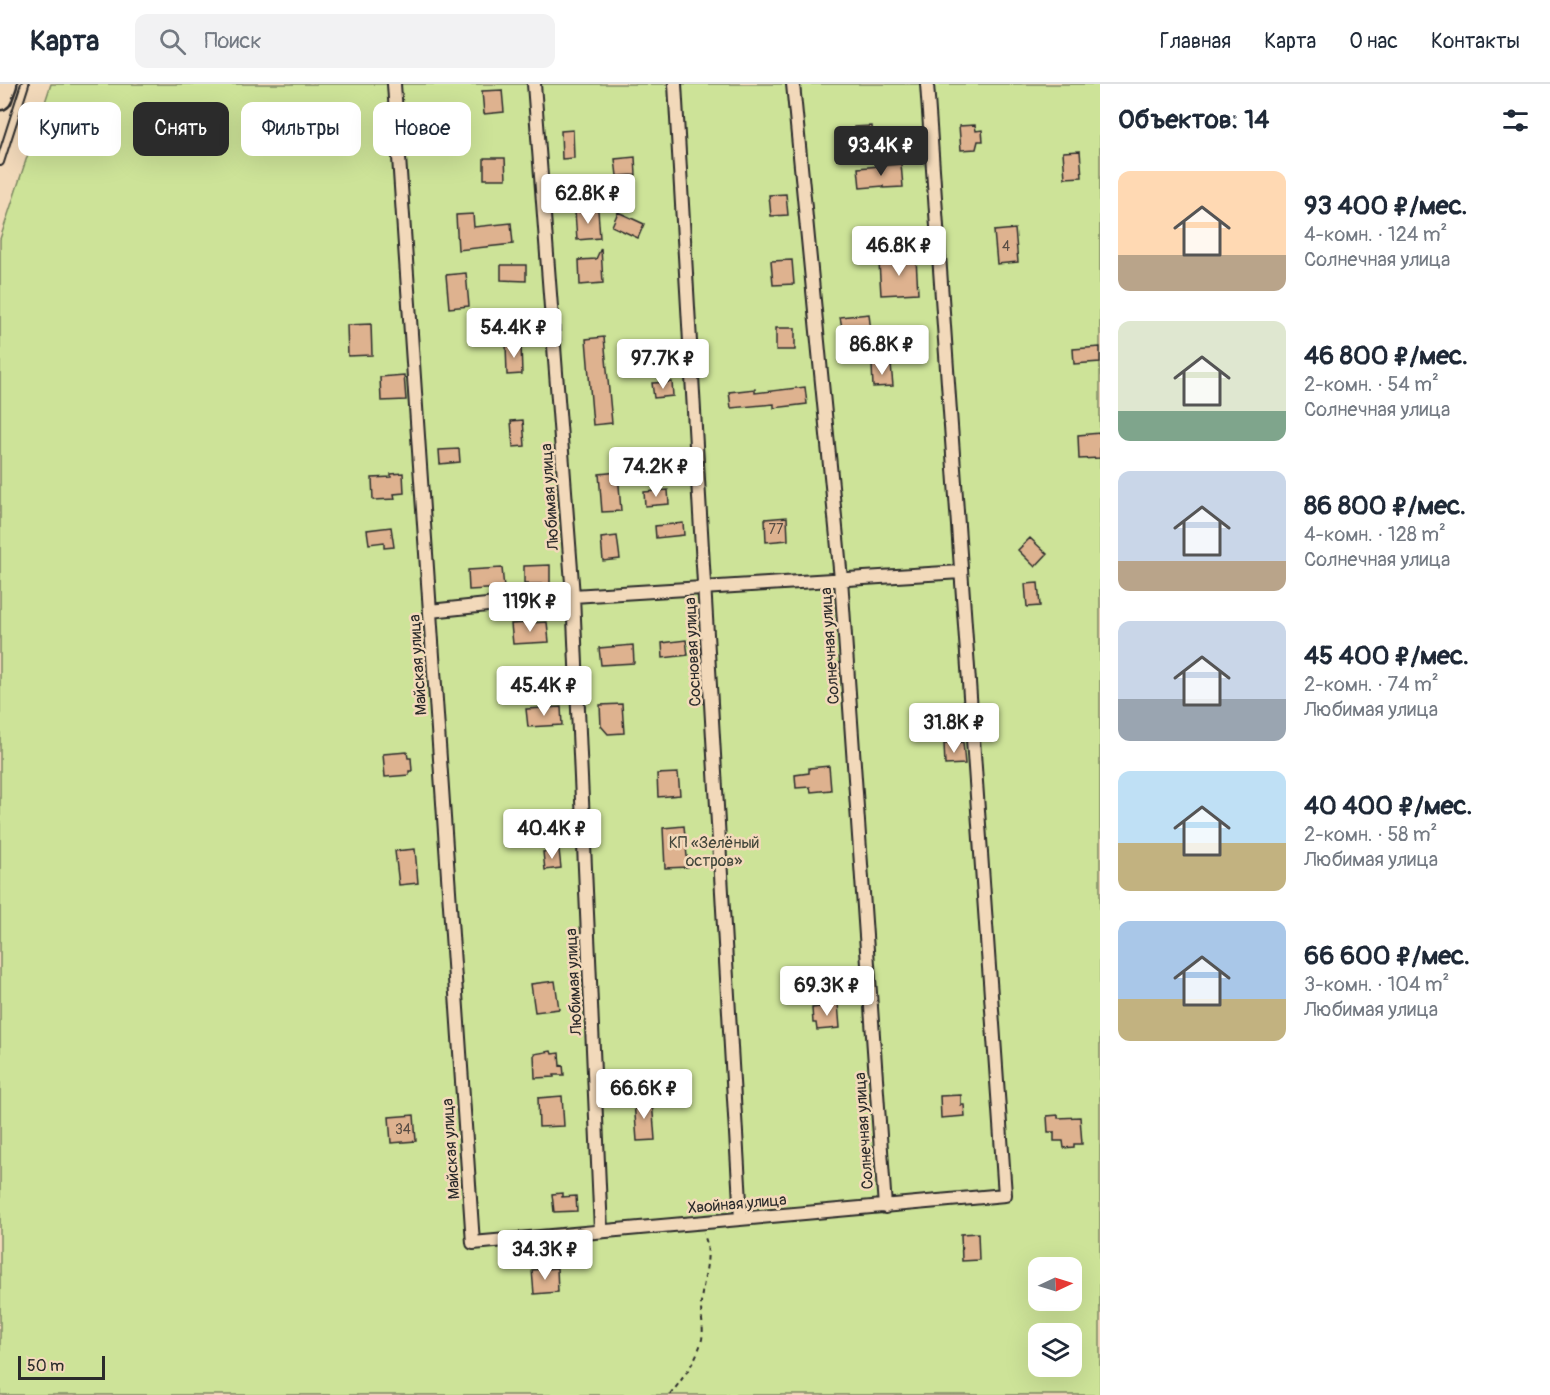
<!DOCTYPE html>
<html lang="ru">
<meta charset="utf-8">
<style>
body{margin:0;font-family:Pangolin,sans-serif;background:#f2f2f3;color:#1f2937;height:100vh;display:flex;flex-direction:column;font-size:22px;white-space:nowrap}
*{box-sizing:border-box;margin:0}
p{font-size:20px;color:#747a83}
.icon{flex:none;width:33px;height:33px;fill:none;stroke:currentColor;stroke-width:2;stroke-linecap:round;stroke-linejoin:round}
.map{position:relative;flex:1;overflow:hidden}
.details{display:flex;flex-direction:column;background:#fff;width:450px}
.details>*{flex:none}
.hud{position:absolute;left:18px;top:18px;width:570px;height:54px;display:flex;gap:12px}
.needle{width:39px;rotate:86deg}
.fabs{position:absolute;left:1028px;top:1173px;display:grid;gap:12px}
.fabs a{display:grid;place-items:center;width:54px;height:54px;border-radius:12px;background:#fff;box-shadow:0 6px 24px #0002;font-size:30px}
.scale{position:absolute;left:18px;bottom:15px;width:87px;box-sizing:border-box;padding-left:6px;border:3px solid #2b2b2b;border-top:0;font-size:16px;line-height:21px;white-space:nowrap;color:#2b2b2b;-webkit-text-stroke:4px #f2d9ba;paint-order:stroke}
.price{position:absolute;translate:-50% -51px;padding:0 14px;border-radius:6px;background:#fff;color:#222;font-size:20px;line-height:39px;filter:drop-shadow(0 2px 3px #0008)}
.price::after{content:'';position:absolute;left:50%;top:36px;width:18px;height:14px;margin-left:-9px;background:inherit;clip-path:polygon(0 0,100% 0,50% 100%)}
.price.active{background:#2b2b2b;color:#fff}
ul{padding:0;list-style:none}
li{display:flex;align-items:center;gap:18px;height:150px;padding:0 18px}
li span{display:grid;place-items:center;flex:none;width:168px;height:120px;border-radius:12px;color:#555}
li>.icon{margin-inline-start:auto}
span .icon{width:72px;height:72px;fill:#fffc;stroke-width:1}
li b{font-size:26px}
h2{display:flex;justify-content:space-between;align-items:center;height:72px;padding:0 18px;font-size:26px}
.pill{padding:0 21px;border-radius:12px;background:#fff;box-shadow:0 6px 24px #0002;font-size:21px;line-height:54px}
.pill.active{background:#2b2b2b;color:#fff}
header{display:flex;align-items:center;gap:36px;box-sizing:border-box;height:84px;padding:0 30px;background:#fff;border-bottom:2px solid #e0e1e3}
header strong{font-size:28px}
nav{display:flex;gap:33px;margin-inline-start:auto;font-size:21px}
.search{width:420px;height:54px;background:#f2f2f3;display:flex;align-items:center;gap:15px;box-sizing:border-box;padding:0 21px;border-radius:12px;color:#747a83;font-size:22px}
main{display:flex;flex:1;min-height:0}
.map>svg:first-child{display:block}
.green{fill:#cde398;stroke:#7c8762;stroke-width:1.5;fill-rule:evenodd}
.building{fill:#deb28f;stroke:#2b2b2b;stroke-width:1.5}
.lines{fill:none;stroke-linecap:round;stroke-linejoin:round}
.lane-casing{stroke:#2b2b2b;stroke-width:10}
.street-casing{stroke:#2b2b2b;stroke-width:16}
.highway-casing{stroke:#2b2b2b;stroke-width:27}
.path{stroke:#2b2b2b;stroke-width:2;stroke-dasharray:4.5 4.5;stroke-linecap:butt}
.lane{stroke:#f2d9ba;stroke-width:6}
.street{stroke:#f2d9ba;stroke-width:12}
.highway{stroke:#f2d9ba;stroke-width:22}
.labels{text-anchor:middle;stroke-width:5;stroke-linejoin:round;paint-order:stroke}
.number-label{font-size:14px;fill:#584d44}
.street-label{font-size:16px;fill:#2b2b2b;stroke:#f2d9ba}
.park-label{font-size:16px;fill:#43473b;stroke:#f2d9ba}
</style>
<header>
<strong>Карта</strong>
<div class="search"><svg class="icon" aria-label="search" viewBox="0 0 24 24"><circle cx="10" cy="10" r="6"/><path d="M15 15l6 6"/></svg>Поиск</div>
<nav><a>Главная</a><a>Карта</a><a>О нас</a><a>Контакты</a></nav>
</header>
<main>
<div class="map">
<svg width="1100" height="1311" viewBox="0 0 1100 1311">
<rect width="100%" height="100%" fill="#f2d9ba"/>
<filter id="ink" filterUnits="userSpaceOnUse"><feTurbulence type="fractalNoise" baseFrequency=".0167" numOctaves="2"/><feDisplacementMap in="SourceGraphic" scale="12" xChannelSelector="R" yChannelSelector="G"/><feConvolveMatrix kernelMatrix="1 2 1 2 8 2 1 2 1" color-interpolation-filters="sRGB"/></filter>
<g filter="url(#ink)">
<path class="green" d="M51,0H1100V1311H0V155ZM1038,1184H1071V1216H1038ZM1038,1250H1071V1282H1038Z"/>
<path class="building" d="M502,6L504,28L484,30L482,7Z
M975,41L976,47L982,46L983,57H978L976,65L961,66L959,42Z
M872,42L874,66L855,67L854,43Z
M573,46L574,74L562,75L561,47Z
M1080,67L1082,93L1065,94L1063,68Z
M635,73L636,91L617,92L615,75Z
M484,74H505L506,95H484Z
M901,80L903,103L883,104V102L860,104L858,84Z
M786,110L788,131L771,132L769,111Z
M598,126L600,154L577,156L575,128Z
M618,128L644,140L638,154L612,142Z
M473,130L474,143L511,139L513,160L458,166L456,131Z
M1015,145L1018,178L997,180L994,147Z
M601,164L603,199L580,201L579,176L596,175Z
M916,175L918,209L881,211L879,178Z
M792,176L794,200L773,201L771,177Z
M501,181H526V197L501,196Z
M466,189L469,222L449,224L446,191Z
M869,230L871,248L896,247L895,244L906,243V252L915,251L916,261H920L921,278H912V274L890,275L888,257L845,260L840,233Z
M371,240L372,271L348,272L347,241Z
M776,244H795V266H776Z
M604,253L612,339L593,341L586,255Z
M521,259L522,290L507,291L506,260Z
M1100,263V278L1074,280L1073,265Z
M891,280L893,302L873,303L872,281Z
M404,291L406,316L381,317L380,293Z
M672,298L673,312L654,314L652,299Z
M805,303L807,320L774,324V320L731,324L729,308L755,305V309Z
M523,336L525,362L513,363L511,337Z
M1100,349V374L1079,375L1078,351Z
M459,365L460,378L440,380L439,366Z
M618,388L621,427L602,428L599,390Z
M403,389L404,409L394,410L395,415L373,416L372,394L391,393V390Z
M668,406L669,420L645,422L644,408Z
M787,433L788,456L766,458L765,435Z
M683,439L684,451L656,454L655,442Z
M391,443L394,463L384,464V458L369,460L367,446Z
M617,452L620,475L603,477L601,454Z
M1030,454L1047,470L1035,483L1018,466Z
M550,481V500H524V482Z
M502,484L504,504L469,506L468,486Z
M1038,499L1040,522L1027,523L1025,500Z
M547,538L549,558L513,560L511,540Z
M686,556L688,571L663,574L662,559Z
M633,561L634,579L601,581L599,564Z
M622,620L624,649L608,650L601,642L600,621Z
M561,623L562,641L528,643L526,625Z
M963,658L965,680L945,681L944,659Z
M407,668L408,674H411L412,687H409V691L385,693L383,670Z
M829,682L831,706L811,708L810,703L796,704L795,691L809,689V684Z
M678,689L680,711L658,713L657,690Z
M684,742L688,783L665,784L663,744Z
M415,765L418,799L399,801L395,767Z
M559,766L561,784L545,786L543,768Z
M555,897L559,925L535,928L531,900Z
M838,919L840,944L817,946L816,939H813L812,924L827,922V920Z
M551,967L552,970L559,969L560,982L563,981L564,991H554V993L535,994L534,970Z
M961,1011V1021H964L965,1032L941,1034L940,1012Z
M562,1012L564,1042L539,1043L538,1014Z
M652,1016L655,1056L637,1057L634,1017Z
M414,1031L416,1057L391,1059L389,1033Z
M1058,1031V1034L1080,1033L1082,1060H1074V1063L1064,1064L1063,1057H1054V1048H1048L1047,1032Z
M562,1109V1113L576,1112L577,1127L554,1128L552,1110Z
M978,1149L979,1176L962,1177L961,1150Z
M557,1184L558,1208L534,1210L532,1186Z"/>
<g class="lines">
<g class="lane-casing">
<path id="lane" d="M0,78L25,0"/>
</g>
<g class="street-casing">
<path id="street" d="M394,0L473,1159L1005,1111L927,0
M534,0L573,512L601,1147
M675,0L741,1135
M793,0L841,495L885,1123
M430,527L573,512L961,488"/>
</g>
<g class="highway-casing">
<path id="highway" d="M0,14L5,0"/>
</g>
<path class="path" d="M670,1311C683,1294 697,1276 702,1255C704,1244 701,1233 701,1223C700,1203 715,1168 703,1150"/>
<use href="#lane" class="lane"/>
<use href="#street" class="street"/>
<use href="#highway" class="highway"/>
</g>
</g>
<g class="labels">
<g class="number-label">
<text x="1006" y="167">4</text>
<text x="776" y="450">77</text>
<text x="403" y="1050">34</text>
</g>
<g class="street-label">
<text transform="translate(549 413) rotate(-94)" y="6">Любимая улица</text>
<text transform="translate(829 562) rotate(-94)" y="6">Солнечная улица</text>
<text transform="translate(692 568) rotate(-93)" y="6">Сосновая улица</text>
<text transform="translate(417 581) rotate(-94)" y="6">Майская улица</text>
<text transform="translate(573 898) rotate(-93)" y="6">Любимая улица</text>
<text transform="translate(863 1047) rotate(-94)" y="6">Солнечная улица</text>
<text transform="translate(450 1065) rotate(-94)" y="6">Майская улица</text>
<text transform="translate(737 1119) rotate(-5)" y="6">Хвойная улица</text>
</g>
<g class="park-label">
<text x="714" y="764">КП «Зелёный<tspan x="714" dy="18">остров»</tspan></text>
</g>
</g>
</svg>
<div class="fabs">
<a><svg class="needle" viewBox="-14 -14 28 28"><path d="M0-13l5 13h-10z" fill="#e53935"/><path d="M0 13l5-13h-10z" fill="#747a83"/></svg></a>
<a><svg class="icon" aria-label="layers" viewBox="0 0 24 24"><path d="M12 4l9 5-9 5-9-5zM3 14l9 5 9-5"/></svg></a>
</div>
<div class="scale">50 m</div>
<b class="price active" style="left:881px;top:93px">93.4K ₽</b>
<b class="price" style="left:588px;top:141px">62.8K ₽</b>
<b class="price" style="left:899px;top:193px">46.8K ₽</b>
<b class="price" style="left:514px;top:275px">54.4K ₽</b>
<b class="price" style="left:882px;top:292px">86.8K ₽</b>
<b class="price" style="left:663px;top:306px">97.7K ₽</b>
<b class="price" style="left:656px;top:414px">74.2K ₽</b>
<b class="price" style="left:530px;top:549px">119K ₽</b>
<b class="price" style="left:544px;top:633px">45.4K ₽</b>
<b class="price" style="left:954px;top:670px">31.8K ₽</b>
<b class="price" style="left:552px;top:776px">40.4K ₽</b>
<b class="price" style="left:827px;top:933px">69.3K ₽</b>
<b class="price" style="left:644px;top:1036px">66.6K ₽</b>
<b class="price" style="left:545px;top:1197px">34.3K ₽</b>
<div class="hud">
<a class="pill">Купить</a>
<a class="pill active">Снять</a>
<a class="pill">Фильтры</a>
<a class="pill">Новое</a>
</div>
</div>
<section class="details">
<h2>Объектов: 14<svg class="icon" aria-label="filters" viewBox="0 0 24 24"><path d="M4 7h16M4 17h16"/><circle cx="9" cy="7" r="2"/><circle cx="15" cy="17" r="2"/></svg></h2>
<ul>
<li><span style="background:linear-gradient(#ffd9b3 70%,#b9a48a 0)"><svg class="icon" aria-label="home" viewBox="0 0 24 24"><path d="M3 11l9-7 9 7M6 9v11h12V9"/></svg></span><div><b>93 400 ₽/мес.</b><p>4-комн. · 124 m²</p><p>Солнечная улица</p></div></li>
<li><span style="background:linear-gradient(#dfe7d0 75%,#7fa58c 0)"><svg class="icon" aria-label="home" viewBox="0 0 24 24"><path d="M3 11l9-7 9 7M6 9v11h12V9"/></svg></span><div><b>46 800 ₽/мес.</b><p>2-комн. · 54 m²</p><p>Солнечная улица</p></div></li>
<li><span style="background:linear-gradient(#c9d6e8 75%,#b9a48a 0)"><svg class="icon" aria-label="home" viewBox="0 0 24 24"><path d="M3 11l9-7 9 7M6 9v11h12V9"/></svg></span><div><b>86 800 ₽/мес.</b><p>4-комн. · 128 m²</p><p>Солнечная улица</p></div></li>
<li><span style="background:linear-gradient(#c9d6e8 65%,#9aa5b1 0)"><svg class="icon" aria-label="home" viewBox="0 0 24 24"><path d="M3 11l9-7 9 7M6 9v11h12V9"/></svg></span><div><b>45 400 ₽/мес.</b><p>2-комн. · 74 m²</p><p>Любимая улица</p></div></li>
<li><span style="background:linear-gradient(#bfe0f5 60%,#c2b280 0)"><svg class="icon" aria-label="home" viewBox="0 0 24 24"><path d="M3 11l9-7 9 7M6 9v11h12V9"/></svg></span><div><b>40 400 ₽/мес.</b><p>2-комн. · 58 m²</p><p>Любимая улица</p></div></li>
<li><span style="background:linear-gradient(#a9c7e8 65%,#c2b280 0)"><svg class="icon" aria-label="home" viewBox="0 0 24 24"><path d="M3 11l9-7 9 7M6 9v11h12V9"/></svg></span><div><b>66 600 ₽/мес.</b><p>3-комн. · 104 m²</p><p>Любимая улица</p></div></li>
</ul>
</section>
</main>
